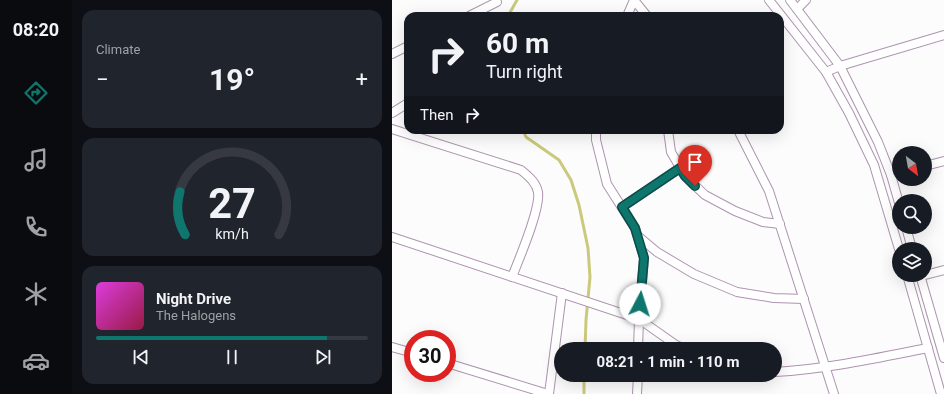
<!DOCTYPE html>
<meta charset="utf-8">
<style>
:root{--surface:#171b24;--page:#20242c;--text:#f1f3f6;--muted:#9ea1a6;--line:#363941;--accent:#0f766e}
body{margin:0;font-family:Roboto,sans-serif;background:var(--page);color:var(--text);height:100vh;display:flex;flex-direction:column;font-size:15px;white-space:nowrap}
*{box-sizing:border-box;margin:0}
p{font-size:13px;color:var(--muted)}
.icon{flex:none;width:22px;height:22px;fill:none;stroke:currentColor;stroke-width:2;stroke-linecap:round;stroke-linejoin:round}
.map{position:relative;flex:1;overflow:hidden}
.details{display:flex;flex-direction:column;gap:10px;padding:10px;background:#0d0f14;width:320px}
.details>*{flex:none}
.top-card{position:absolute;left:12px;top:12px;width:380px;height:122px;border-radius:12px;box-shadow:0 4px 16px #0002;background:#171b24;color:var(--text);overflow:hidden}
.needle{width:26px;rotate:149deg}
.fabs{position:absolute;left:500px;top:146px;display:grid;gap:8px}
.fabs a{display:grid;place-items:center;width:40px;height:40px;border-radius:50%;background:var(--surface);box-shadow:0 4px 16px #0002;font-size:20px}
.speed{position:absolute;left:12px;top:330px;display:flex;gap:8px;font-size:20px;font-weight:700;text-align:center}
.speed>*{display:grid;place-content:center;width:52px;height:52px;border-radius:50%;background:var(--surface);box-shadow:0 4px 16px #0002;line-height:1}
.speed .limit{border:6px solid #d22;background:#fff;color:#111}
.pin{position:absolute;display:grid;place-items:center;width:34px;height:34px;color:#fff;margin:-41px -17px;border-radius:50% 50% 50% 0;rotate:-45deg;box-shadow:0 0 4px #0007}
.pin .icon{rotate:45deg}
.me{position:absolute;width:44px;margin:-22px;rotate:5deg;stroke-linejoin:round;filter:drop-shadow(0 0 3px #0008)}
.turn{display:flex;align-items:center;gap:14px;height:84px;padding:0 16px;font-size:18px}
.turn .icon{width:52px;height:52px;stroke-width:2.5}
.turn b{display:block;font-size:28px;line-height:34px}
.then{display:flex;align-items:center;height:38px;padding:0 16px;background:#0003;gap:8px;font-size:15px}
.big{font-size:30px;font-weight:700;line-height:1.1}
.details .card{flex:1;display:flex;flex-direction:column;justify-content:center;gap:6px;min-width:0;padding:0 14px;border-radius:12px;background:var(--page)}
.details .dial{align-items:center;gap:0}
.dial svg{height:104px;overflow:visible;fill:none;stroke:var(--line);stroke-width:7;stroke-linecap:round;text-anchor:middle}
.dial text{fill:var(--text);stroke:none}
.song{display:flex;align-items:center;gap:12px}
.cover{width:48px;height:48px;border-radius:6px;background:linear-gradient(135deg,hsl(300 70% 55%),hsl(340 70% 35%))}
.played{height:4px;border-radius:2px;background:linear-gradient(90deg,var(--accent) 85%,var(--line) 85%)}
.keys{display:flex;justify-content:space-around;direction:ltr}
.heat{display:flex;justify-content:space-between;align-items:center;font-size:22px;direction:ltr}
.trip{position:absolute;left:162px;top:342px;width:228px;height:40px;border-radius:20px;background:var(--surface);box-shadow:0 4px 16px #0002;font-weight:700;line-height:40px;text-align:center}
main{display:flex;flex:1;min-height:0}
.dock{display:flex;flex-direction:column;width:72px;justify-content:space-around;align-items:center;background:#090b0e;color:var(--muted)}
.dock .icon{width:28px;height:28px}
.dock .selected{color:var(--accent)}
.dock b{font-size:18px;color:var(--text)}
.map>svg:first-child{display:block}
</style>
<main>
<nav class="dock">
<b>08:20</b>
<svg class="icon selected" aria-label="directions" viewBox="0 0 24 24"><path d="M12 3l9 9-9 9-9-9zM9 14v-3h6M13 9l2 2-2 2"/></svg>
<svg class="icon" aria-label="music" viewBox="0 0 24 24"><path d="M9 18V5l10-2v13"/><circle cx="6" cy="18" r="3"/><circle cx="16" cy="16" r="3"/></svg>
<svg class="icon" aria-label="phone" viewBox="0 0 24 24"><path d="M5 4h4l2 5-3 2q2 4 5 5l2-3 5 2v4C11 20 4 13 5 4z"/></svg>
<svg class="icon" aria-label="climate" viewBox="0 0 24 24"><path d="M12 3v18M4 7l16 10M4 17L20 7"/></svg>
<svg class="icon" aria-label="car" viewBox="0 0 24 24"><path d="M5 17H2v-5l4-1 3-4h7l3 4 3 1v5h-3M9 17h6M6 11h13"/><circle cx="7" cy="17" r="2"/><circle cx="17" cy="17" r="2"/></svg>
</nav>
<section class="details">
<div class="card"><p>Climate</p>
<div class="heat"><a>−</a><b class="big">19°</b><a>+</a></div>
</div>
<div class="card dial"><svg viewBox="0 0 100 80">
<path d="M14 69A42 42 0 1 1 86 69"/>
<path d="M14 69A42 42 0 0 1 10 36" stroke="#0f766e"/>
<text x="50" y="56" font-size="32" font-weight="700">27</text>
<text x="50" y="72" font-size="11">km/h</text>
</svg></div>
<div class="card">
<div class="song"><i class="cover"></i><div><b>Night Drive</b><p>The Halogens</p></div></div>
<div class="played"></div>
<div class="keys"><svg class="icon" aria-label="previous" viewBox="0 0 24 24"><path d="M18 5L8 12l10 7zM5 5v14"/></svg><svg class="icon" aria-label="pause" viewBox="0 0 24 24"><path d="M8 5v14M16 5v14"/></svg><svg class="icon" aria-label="next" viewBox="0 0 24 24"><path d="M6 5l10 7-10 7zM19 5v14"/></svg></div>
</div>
</section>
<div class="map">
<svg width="552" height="394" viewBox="0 0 552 394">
<rect width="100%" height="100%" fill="#fcfcfc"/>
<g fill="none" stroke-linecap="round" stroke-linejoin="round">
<!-- stream -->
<g stroke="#cbc97b" stroke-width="3">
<path d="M 116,16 L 125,0"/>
<path d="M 131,130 L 134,137 L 167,160 L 179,180 L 187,205 L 196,248 L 198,277 L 194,320 L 193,349"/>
<path d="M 192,394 L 192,375"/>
</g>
<defs>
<g id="minor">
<path d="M 242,0 L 255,16"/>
<path d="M 377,0 L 434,72 L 457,113 L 482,165 L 507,249"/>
<path d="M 398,0 L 448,66 L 486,142 L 499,175 L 507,203"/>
<path d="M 405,9 L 414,0"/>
<path d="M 77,16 L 105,2"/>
<path d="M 235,16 L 242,0"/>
<path d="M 0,54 L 16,46"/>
<path d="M 434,72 L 448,66 L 552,35"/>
<path d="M 0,113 L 16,103"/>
<path d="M 0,129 L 129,170 C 136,176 144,182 146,192 C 149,208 127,259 120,277"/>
<path d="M 204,130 L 204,140 L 215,184 L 243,228 L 252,258 L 247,319 L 246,349"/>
<path d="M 276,130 L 279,152 L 293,176 L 313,195 L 343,211 L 371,222 L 388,224"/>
<path d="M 346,130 L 377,191 L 442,394"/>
<path d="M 533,166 L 552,161"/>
<path d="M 499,175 L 507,173"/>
<path d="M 230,207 L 288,168"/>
<path d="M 514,227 L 520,249"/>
<path d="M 246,236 L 265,252 L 302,274 L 345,292 L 382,298 L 412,299"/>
<path d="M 0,237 L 247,319 L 284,345 L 293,349"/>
<path d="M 515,275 L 549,394"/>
<path d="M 528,275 L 552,358"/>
<path d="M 533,275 L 552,270"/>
<path d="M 0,347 L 21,353"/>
<path d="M 55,363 L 156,394"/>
<path d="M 383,372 C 435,369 485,358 536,348"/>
<path d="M 157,394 L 170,293"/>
<path d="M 245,394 L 246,375"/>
</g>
</defs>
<!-- minor casing -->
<use href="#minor" stroke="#ad94af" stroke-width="10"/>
<!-- minor -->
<use href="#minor" stroke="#fff" stroke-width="8"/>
</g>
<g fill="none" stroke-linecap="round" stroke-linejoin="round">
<defs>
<path id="route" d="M 248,304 L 252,258 L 243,228 L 230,207 L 288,168 L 293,176 L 303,186"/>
</defs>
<!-- route casing -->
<use href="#route" stroke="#0a4d48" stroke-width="10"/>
<!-- route -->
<use href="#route" stroke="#0f766e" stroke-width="7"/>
</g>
</svg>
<div class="fabs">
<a><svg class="needle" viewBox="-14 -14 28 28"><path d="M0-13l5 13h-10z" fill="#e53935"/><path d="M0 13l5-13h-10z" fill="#9ea1a6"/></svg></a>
<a><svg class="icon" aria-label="search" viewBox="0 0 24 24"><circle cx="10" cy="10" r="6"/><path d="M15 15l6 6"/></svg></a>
<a><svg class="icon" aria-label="layers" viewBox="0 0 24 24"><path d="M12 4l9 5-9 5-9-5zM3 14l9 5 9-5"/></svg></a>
</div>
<div class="speed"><div class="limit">30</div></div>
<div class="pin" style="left:303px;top:186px;background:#d93025"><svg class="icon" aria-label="arrive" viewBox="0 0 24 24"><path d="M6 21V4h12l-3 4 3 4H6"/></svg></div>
<svg class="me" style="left:248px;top:304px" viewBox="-20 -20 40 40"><circle r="19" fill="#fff"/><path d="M0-13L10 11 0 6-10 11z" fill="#0f766e"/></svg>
<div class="trip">08:21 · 1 min · 110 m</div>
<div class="top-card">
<div class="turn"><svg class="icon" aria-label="right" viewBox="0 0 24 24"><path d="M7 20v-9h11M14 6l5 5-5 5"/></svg><div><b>60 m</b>Turn right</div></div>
<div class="then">Then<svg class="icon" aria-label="right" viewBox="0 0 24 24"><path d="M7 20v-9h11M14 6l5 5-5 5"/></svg></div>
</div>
</div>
</main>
